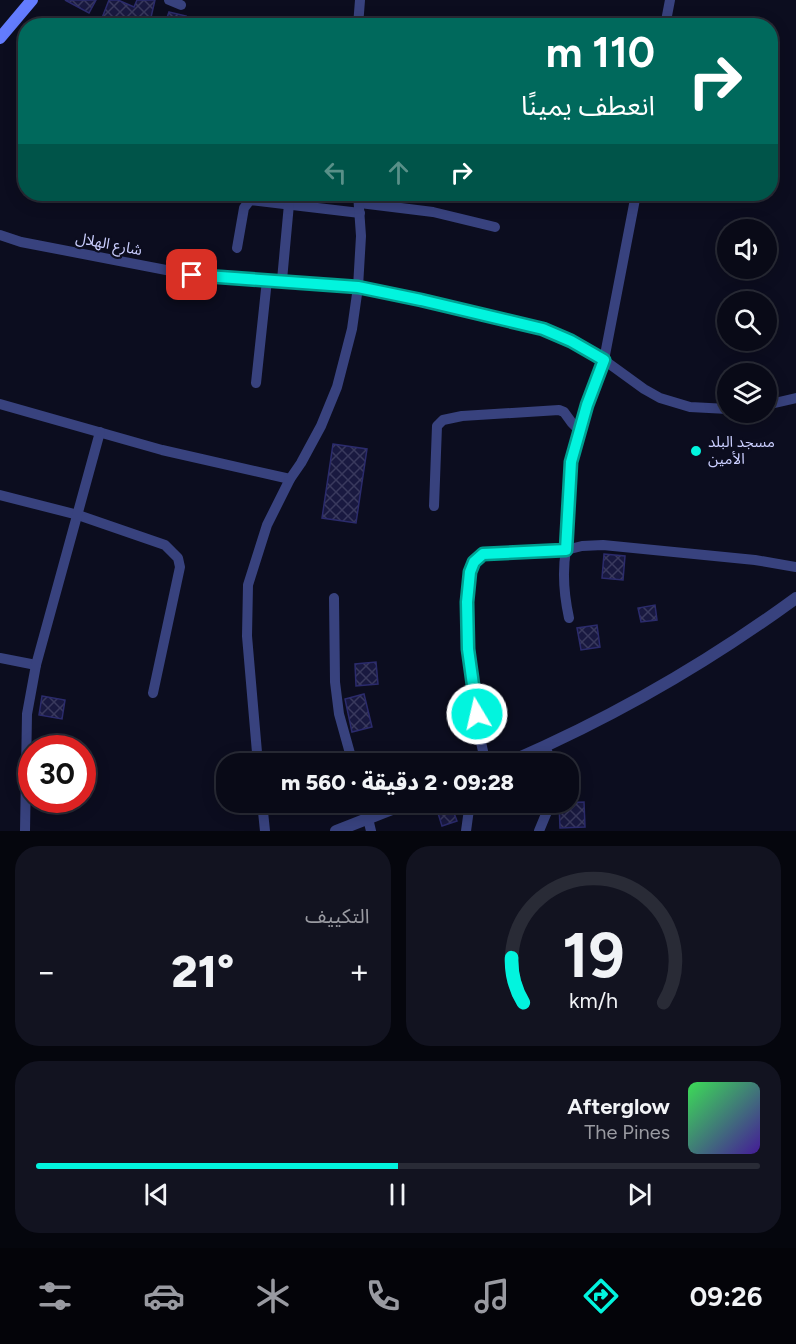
<!DOCTYPE html>
<html lang="ar">
<meta charset="utf-8">
<style>
:root{--surface:#090a17;--page:#121320;--text:#f1f3f6;--muted:#999aa1;--line:#292b36;--accent:#02f4de}
body{margin:0;font-family:Figtree,"Noto Sans Arabic",sans-serif;background:var(--page);color:var(--text);direction:rtl;height:100vh;display:flex;flex-direction:column;font-size:22px;white-space:nowrap}
*{box-sizing:border-box;margin:0}
p{font-size:20px;color:var(--muted)}
.icon{flex:none;width:33px;height:33px;fill:none;stroke:currentColor;stroke-width:2;stroke-linecap:round;stroke-linejoin:round}
.map{position:relative;height:831px;overflow:hidden;direction:ltr}
.drawer{display:flex;flex-direction:column;gap:15px;padding:15px;background:#05060d;flex:1}
.drawer>*{flex:none}
.banner{position:absolute;left:18px;top:18px;width:760px;height:183px;border-radius:24px;box-shadow:0 3px 15px #0003,0 0 0 2px var(--line);direction:rtl;background:#00695c;color:#fff;overflow:hidden}
.buttons{position:absolute;left:717px;top:219px;display:grid;gap:12px}
.buttons a{display:grid;place-items:center;width:60px;height:60px;border-radius:50%;background:var(--surface);box-shadow:0 3px 15px #0003,0 0 0 2px var(--line);font-size:30px}
.speed{position:absolute;left:18px;top:735px;display:flex;gap:12px;font-size:30px;font-weight:700;text-align:center}
.speed>*{display:grid;place-content:center;width:78px;height:78px;border-radius:50%;background:var(--surface);box-shadow:0 3px 15px #0003,0 0 0 2px var(--line);line-height:1}
.speed .limit{border:9px solid #d22;background:#fff;color:#111}
.pin{position:absolute;display:grid;place-items:center;width:51px;height:51px;color:#fff;margin:-26px;border-radius:12px;box-shadow:0 3px 9px #0006}
.me{position:absolute;width:66px;margin:-33px;rotate:351deg;stroke-linejoin:round;filter:drop-shadow(0 0 4px #0008)}
.turn{display:flex;align-items:center;gap:21px;height:126px;padding:0 24px;font-size:27px}
.turn .icon{width:78px;height:78px;stroke-width:2.5}
.turn b{display:block;font-size:42px;line-height:51px}
.lanes{display:flex;align-items:center;height:57px;padding:0 24px;background:#0003;justify-content:center;gap:30px;direction:ltr}
.lanes .off{opacity:.35}
.big{font-size:45px;font-weight:800;line-height:1.1}
.drawer .tile{flex:1;display:flex;flex-direction:column;justify-content:center;gap:9px;min-width:0;padding:0 21px;border-radius:24px;background:var(--page)}
.drawer .dial{align-items:center;gap:0}
.dial svg{height:156px;overflow:visible;fill:none;stroke:var(--line);stroke-width:7;stroke-linecap:round;text-anchor:middle}
.dial text{fill:var(--text);stroke:none}
.song{display:flex;align-items:center;gap:18px}
.cover{width:72px;height:72px;border-radius:9px;background:linear-gradient(135deg,hsl(130 70% 55%),hsl(260 70% 35%))}
.played{height:6px;border-radius:3px;background:linear-gradient(90deg,var(--accent) 50%,var(--line) 50%)}
.keys{display:flex;justify-content:space-around;direction:ltr}
.heat{display:flex;justify-content:space-between;align-items:center;font-size:33px;direction:ltr}
.drawer .tiles{flex:1;display:grid;gap:15px;grid-template-columns:1fr 1fr}
.tile:last-child{grid-column:span 2}
.trip{position:absolute;left:216px;top:753px;width:363px;height:60px;border-radius:24px;background:var(--surface);box-shadow:0 3px 15px #0003,0 0 0 2px var(--line);font-weight:800;line-height:60px;text-align:center;direction:rtl}
.tab-bar{display:flex;height:96px;justify-content:space-around;align-items:center;background:#040409;color:var(--muted)}
.tab-bar .icon{width:42px;height:42px}
.tab-bar .current{color:var(--accent)}
.tab-bar b{font-size:27px;color:var(--text)}
.map>svg:first-child{display:block}
</style>
<div class="map">
<svg width="796" height="831" viewBox="0 0 796 831">
<defs>
<pattern id="building-cross-hatch" width="8" height="8" patternUnits="userSpaceOnUse" patternTransform="scale(1.5)"><rect width="8" height="8" fill="#191940"/><path d="M0 0l8 8M0 8l8-8" fill="none" stroke="#39395d"/></pattern>
</defs>
<rect width="100%" height="100%" fill="#0c0d1f"/>
<!-- building -->
<g fill="url(#building-cross-hatch)" stroke="#2b2b6c" stroke-width="1.5">
<path d="M 65,0 L 96,0 L 89,13 Z"/>
<path d="M 109,0 L 118,0 L 134,7 L 137,0 L 155,0 L 149,26 L 129,26 L 102,18 Z"/>
<path d="M 169,12 L 186,16 L 182,26 L 164,26 Z"/>
<path d="M 333,444 L 367,449 L 356,523 L 322,518 Z"/>
<path d="M 604,554 L 625,556 L 623,580 L 602,578 Z"/>
<path d="M 655,605 L 657,620 L 641,622 L 638,608 Z"/>
<path d="M 597,625 L 600,647 L 581,650 L 577,628 Z"/>
<path d="M 376,662 L 378,684 L 356,686 L 355,664 Z"/>
<path d="M 364,694 L 372,727 L 352,732 L 345,699 Z"/>
<path d="M 42,696 L 65,700 L 62,719 L 39,715 Z"/>
<path d="M 584,802 L 585,827 L 560,828 L 559,803 Z"/>
<path d="M 451,805 L 457,821 L 442,826 L 437,810 Z"/>
</g>
<g fill="none" stroke-linecap="round" stroke-linejoin="round">
<!-- minor -->
<g stroke="#38427e" stroke-width="10">
<path d="M 169,0 L 181,5"/>
<path d="M 358,26 L 360,0"/>
<path d="M 665,26 L 670,0"/>
<path d="M 360,203 L 433,212 L 495,227"/>
<path d="M 0,235 L 21,242 L 192,275 L 358,287 L 421,300 L 543,329 L 571,341 L 604,360 L 644,389 L 660,398 L 690,407 L 728,409"/>
<path d="M 237,248 L 244,208 L 250,200 L 360,213"/>
<path d="M 282,280 L 289,204"/>
<path d="M 256,383 L 267,280"/>
<path d="M 0,404 L 162,450 L 290,479"/>
<path d="M 766,405 L 796,398"/>
<path d="M 0,495 L 78,515 L 165,545 L 178,558 L 180,567 L 153,693"/>
<path d="M 434,506 L 437,426 L 443,420 L 462,416 L 559,410 L 564,412 L 572,423 L 579,430"/>
<path d="M 334,598 L 335,682 L 339,714 L 353,764"/>
<path d="M 569,618 C 564,595 562,573 566,550 L 571,462 L 587,405 L 604,360 L 636,194"/>
<path d="M 0,658 L 36,665"/>
<path d="M 545,747 L 553,764"/>
<path d="M 258,764 L 247,636 L 248,585 L 267,525 L 290,479 L 301,463 L 321,426 L 337,387 L 352,329 L 358,287 L 361,236 L 358,194"/>
<path d="M 486,764 C 476,724 455,599 473,564 C 475,560 479,557 483,554 L 566,550 L 582,546 L 603,545 L 755,560 L 796,567"/>
<path d="M 262,802 L 265,831"/>
<path d="M 364,802 L 371,831"/>
<path d="M 25,831 L 27,714 L 36,665 L 100,432"/>
<path d="M 466,831 L 470,802"/>
<path d="M 539,831 L 551,802"/>
</g>
<!-- tertiary -->
<g stroke="#38427e" stroke-width="12">
<path d="M 505,764 C 608,720 706,664 796,598"/>
<path d="M 336,831 L 410,802"/>
</g>
<!-- secondary -->
<path stroke="#637cfe" stroke-width="12" d="M 0,38 L 32,0"/>
</g>
<g fill="none" stroke-linecap="round" stroke-linejoin="round">
<defs>
<path id="route" d="M 192,275 L 358,287 L 421,300 L 543,329 L 571,341 L 604,360 L 587,405 L 571,462 L 566,550 L 483,554 L 474,562 L 470,572 L 467,602 L 468,649 L 477,714"/>
</defs>
<!-- route casing -->
<use href="#route" stroke="#019f90" stroke-width="15"/>
<!-- route -->
<use href="#route" stroke="#02f4de" stroke-width="10"/>
</g>
<!-- markers -->
<circle fill="#02f4de" stroke="#0c0d1f" stroke-width="2" cx="696" cy="451" r="6"/>
<g text-anchor="middle" stroke-width="4.5" stroke-linejoin="round" paint-order="stroke">
<!-- street labels -->
<g font-size="15" fill="#cbcfff" stroke="#0c0d1f">
<text transform="translate(109 244) rotate(11)" y="5">شارع الهلال</text>
</g>
<!-- poi labels -->
<g font-size="15" fill="#cbcfff" stroke="#0c0d1f" text-anchor="start">
<text x="708" y="447">مسجد البلد<tspan x="708" dy="17">الأمين</tspan></text>
</g>
</g>
</svg>
<div class="buttons">
<a><svg class="icon" aria-label="sound" viewBox="0 0 24 24"><path d="M4 9h4l5-4v14l-5-4H4zM17 9q2 3 0 6"/></svg></a>
<a><svg class="icon" aria-label="search" viewBox="0 0 24 24"><circle cx="10" cy="10" r="6"/><path d="M15 15l6 6"/></svg></a>
<a><svg class="icon" aria-label="layers" viewBox="0 0 24 24"><path d="M12 4l9 5-9 5-9-5zM3 14l9 5 9-5"/></svg></a>
</div>
<div class="speed"><div class="limit">30</div></div>
<div class="pin" style="left:192px;top:275px;background:#d93025"><svg class="icon" aria-label="arrive" viewBox="0 0 24 24"><path d="M6 21V4h12l-3 4 3 4H6"/></svg></div>
<svg class="me" style="left:477px;top:714px" viewBox="-20 -20 40 40"><circle r="17" fill="#02f4de" stroke="#fff" stroke-width="3"/><path d="M0-11L8 9 0 5-8 9z" fill="#fff"/></svg>
<div class="trip">09:28 · 2 دقيقة · 560 m</div>
<div class="banner">
<div class="turn"><svg class="icon" aria-label="right" viewBox="0 0 24 24"><path d="M7 20v-9h11M14 6l5 5-5 5"/></svg><div><b>110 m</b>انعطف يمينًا</div></div>
<div class="lanes"><svg class="icon off" aria-label="left" viewBox="0 0 24 24"><path d="M17 20v-9H6M10 6l-5 5 5 5"/></svg><svg class="icon off" aria-label="ahead" viewBox="0 0 24 24"><path d="M12 20V5M6 11l6-6 6 6"/></svg><svg class="icon" aria-label="right" viewBox="0 0 24 24"><path d="M7 20v-9h11M14 6l5 5-5 5"/></svg></div>
</div>
</div>
<section class="drawer">
<div class="tiles">
<div class="tile dial"><svg viewBox="0 0 100 80">
<path d="M14 69A42 42 0 1 1 86 69"/>
<path d="M14 69A42 42 0 0 1 8 46" stroke="#02f4de"/>
<text x="50" y="56" font-size="32" font-weight="700">19</text>
<text x="50" y="72" font-size="11">km/h</text>
</svg></div>
<div class="tile"><p>التكييف</p>
<div class="heat"><a>−</a><b class="big">21°</b><a>+</a></div>
</div>
<div class="tile">
<div class="song"><i class="cover"></i><div><b>Afterglow</b><p>The Pines</p></div></div>
<div class="played"></div>
<div class="keys"><svg class="icon" aria-label="previous" viewBox="0 0 24 24"><path d="M18 5L8 12l10 7zM5 5v14"/></svg><svg class="icon" aria-label="pause" viewBox="0 0 24 24"><path d="M8 5v14M16 5v14"/></svg><svg class="icon" aria-label="next" viewBox="0 0 24 24"><path d="M6 5l10 7-10 7zM19 5v14"/></svg></div>
</div>
</div>
</section>
<nav class="tab-bar">
<b>09:26</b>
<svg class="icon current" aria-label="directions" viewBox="0 0 24 24"><path d="M12 3l9 9-9 9-9-9zM9 14v-3h6M13 9l2 2-2 2"/></svg>
<svg class="icon" aria-label="music" viewBox="0 0 24 24"><path d="M9 18V5l10-2v13"/><circle cx="6" cy="18" r="3"/><circle cx="16" cy="16" r="3"/></svg>
<svg class="icon" aria-label="phone" viewBox="0 0 24 24"><path d="M5 4h4l2 5-3 2q2 4 5 5l2-3 5 2v4C11 20 4 13 5 4z"/></svg>
<svg class="icon" aria-label="climate" viewBox="0 0 24 24"><path d="M12 3v18M4 7l16 10M4 17L20 7"/></svg>
<svg class="icon" aria-label="car" viewBox="0 0 24 24"><path d="M5 17H2v-5l4-1 3-4h7l3 4 3 1v5h-3M9 17h6M6 11h13"/><circle cx="7" cy="17" r="2"/><circle cx="17" cy="17" r="2"/></svg>
<svg class="icon" aria-label="filters" viewBox="0 0 24 24"><path d="M4 7h16M4 17h16"/><circle cx="9" cy="7" r="2"/><circle cx="15" cy="17" r="2"/></svg>
</nav>
